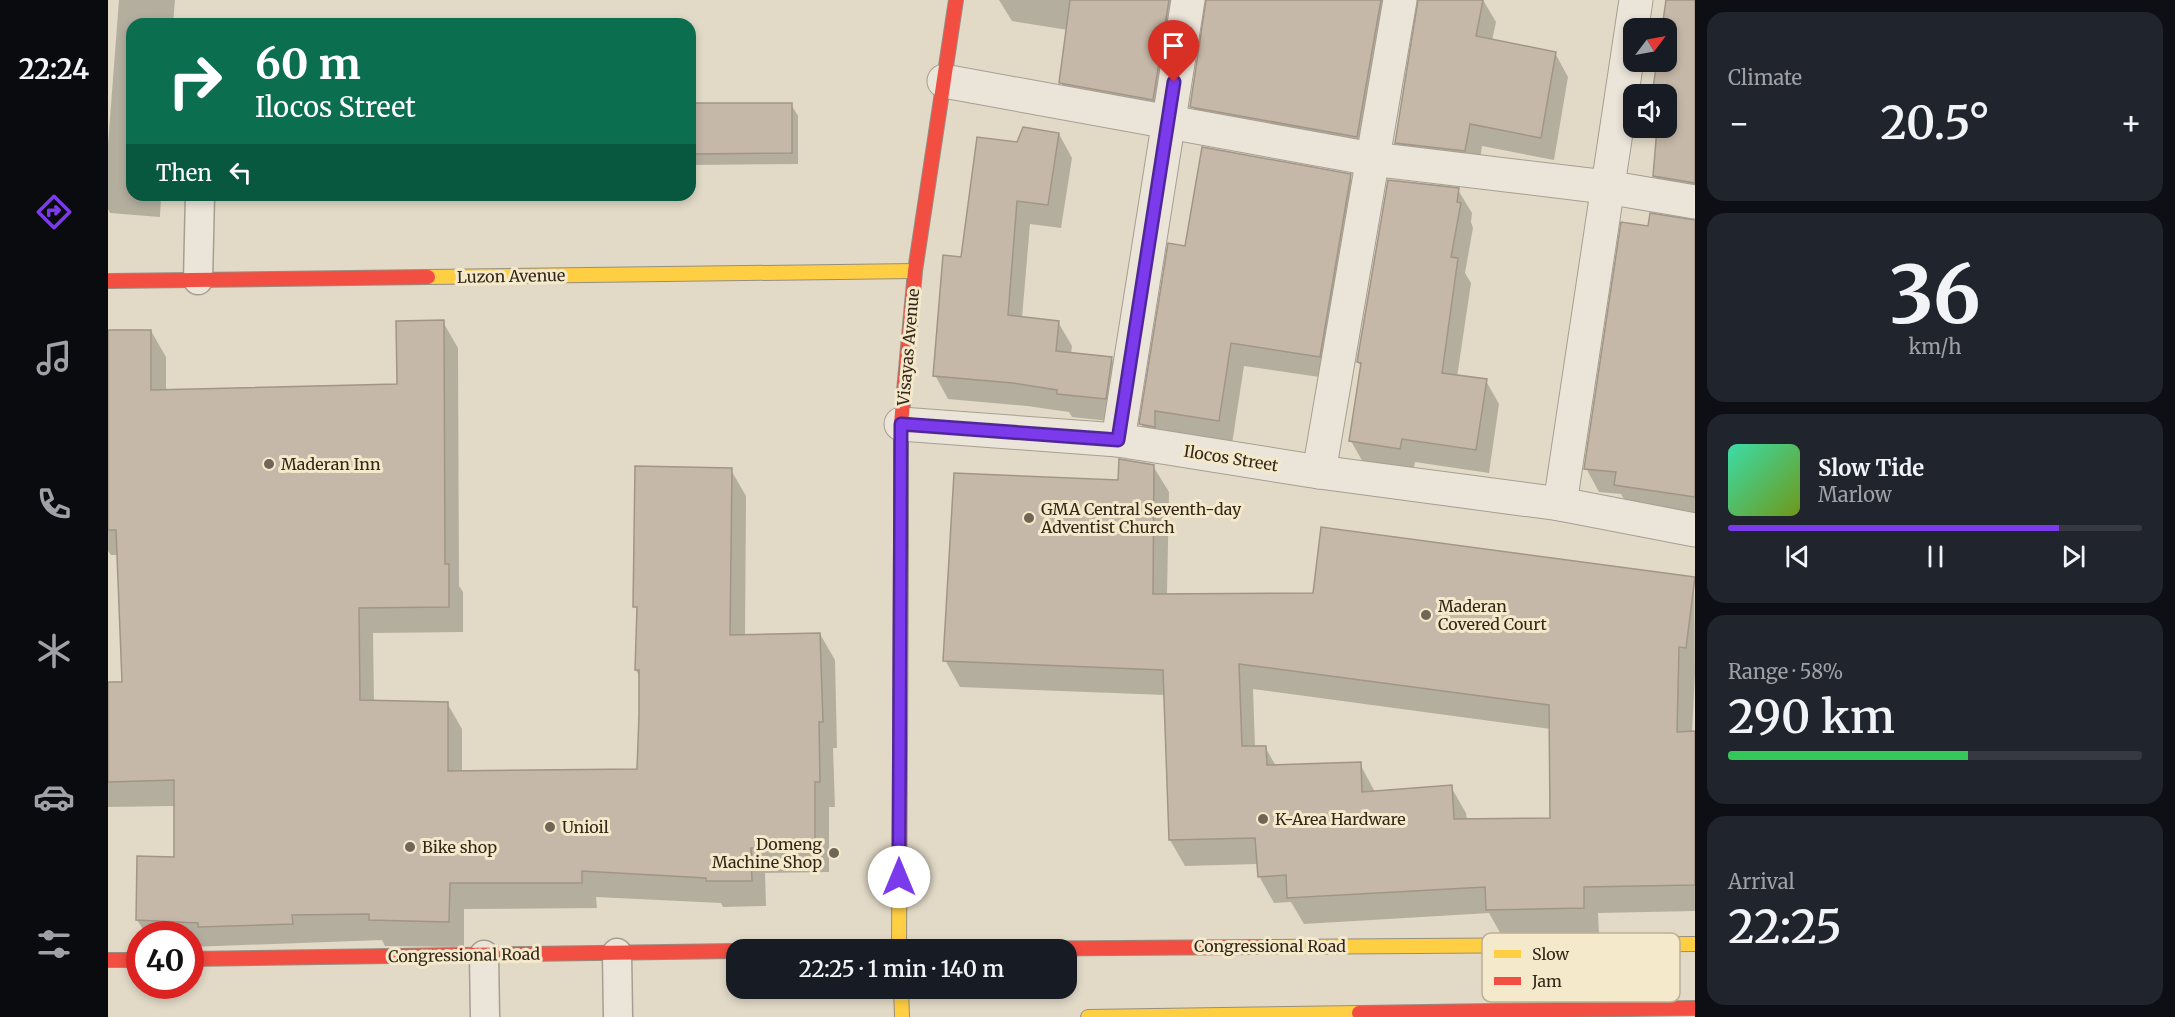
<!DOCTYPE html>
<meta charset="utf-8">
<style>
:root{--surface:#171b24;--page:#20242c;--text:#f1f3f6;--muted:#9ea1a6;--line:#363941;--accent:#7c3aed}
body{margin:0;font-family:Merriweather,serif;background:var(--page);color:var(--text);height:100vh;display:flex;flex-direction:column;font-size:22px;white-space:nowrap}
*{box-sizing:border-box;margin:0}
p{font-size:20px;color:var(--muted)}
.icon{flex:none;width:33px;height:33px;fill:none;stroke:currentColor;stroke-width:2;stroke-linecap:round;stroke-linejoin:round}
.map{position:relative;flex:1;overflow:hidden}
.drawer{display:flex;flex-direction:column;gap:12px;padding:12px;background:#0d0f14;width:480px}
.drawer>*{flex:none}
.hud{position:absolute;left:18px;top:18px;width:570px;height:183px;border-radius:18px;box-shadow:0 3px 9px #0003;background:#0b6e4f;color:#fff;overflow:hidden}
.needle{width:39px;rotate:58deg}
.tools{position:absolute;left:1515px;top:18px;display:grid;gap:12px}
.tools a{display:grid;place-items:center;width:54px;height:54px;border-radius:12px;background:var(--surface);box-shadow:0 3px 9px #0003;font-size:30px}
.speed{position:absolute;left:18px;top:921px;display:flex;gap:12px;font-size:30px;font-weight:700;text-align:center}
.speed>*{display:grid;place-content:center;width:78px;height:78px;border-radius:50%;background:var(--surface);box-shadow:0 3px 9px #0003;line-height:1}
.speed .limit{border:9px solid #d22;background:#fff;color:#111}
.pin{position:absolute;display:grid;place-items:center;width:51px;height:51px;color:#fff;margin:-62px -26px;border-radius:50% 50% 50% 0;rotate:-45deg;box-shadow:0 0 6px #0007}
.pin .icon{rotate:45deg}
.me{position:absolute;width:66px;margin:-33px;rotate:0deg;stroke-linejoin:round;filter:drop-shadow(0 0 4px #0008)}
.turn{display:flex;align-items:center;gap:21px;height:126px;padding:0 30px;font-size:27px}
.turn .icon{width:78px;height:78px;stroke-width:2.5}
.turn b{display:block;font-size:42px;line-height:51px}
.then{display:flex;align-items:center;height:57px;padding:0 30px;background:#0003;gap:12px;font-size:22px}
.big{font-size:45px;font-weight:600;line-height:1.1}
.drawer .tile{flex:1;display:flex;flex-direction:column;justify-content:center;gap:9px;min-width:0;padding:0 21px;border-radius:18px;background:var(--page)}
.drawer .dial{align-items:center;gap:0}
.dial b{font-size:78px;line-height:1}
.song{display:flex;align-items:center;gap:18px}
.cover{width:72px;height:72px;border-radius:9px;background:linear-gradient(135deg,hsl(160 70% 55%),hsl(80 70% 35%))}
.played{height:6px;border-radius:3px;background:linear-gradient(90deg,var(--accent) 80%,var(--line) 80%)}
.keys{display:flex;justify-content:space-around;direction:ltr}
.heat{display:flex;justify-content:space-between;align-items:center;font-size:33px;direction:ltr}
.charge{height:9px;border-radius:4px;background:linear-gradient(90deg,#34c759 58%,var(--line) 0)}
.trip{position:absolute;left:618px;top:939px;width:351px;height:60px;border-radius:18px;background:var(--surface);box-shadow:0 3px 9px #0003;font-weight:600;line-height:60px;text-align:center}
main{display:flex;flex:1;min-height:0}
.menu{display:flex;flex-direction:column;width:108px;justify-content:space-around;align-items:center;background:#090b0e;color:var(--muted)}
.menu .icon{width:42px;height:42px}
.menu .current{color:var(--accent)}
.menu b{font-size:27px;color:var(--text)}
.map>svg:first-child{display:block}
</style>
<main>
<nav class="menu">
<b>22:24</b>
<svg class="icon current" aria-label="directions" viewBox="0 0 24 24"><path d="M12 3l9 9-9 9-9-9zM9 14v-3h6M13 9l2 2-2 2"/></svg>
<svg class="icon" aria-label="music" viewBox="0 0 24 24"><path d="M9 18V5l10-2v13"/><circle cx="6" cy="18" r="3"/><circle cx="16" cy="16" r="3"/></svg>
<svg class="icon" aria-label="phone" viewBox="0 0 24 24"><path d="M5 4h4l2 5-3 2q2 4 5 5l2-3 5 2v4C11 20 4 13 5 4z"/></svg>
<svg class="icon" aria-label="climate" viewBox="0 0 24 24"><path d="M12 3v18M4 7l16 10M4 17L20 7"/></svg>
<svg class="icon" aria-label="car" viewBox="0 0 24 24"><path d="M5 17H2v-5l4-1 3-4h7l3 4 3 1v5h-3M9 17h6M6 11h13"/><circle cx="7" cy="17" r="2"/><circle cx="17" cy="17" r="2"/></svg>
<svg class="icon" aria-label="filters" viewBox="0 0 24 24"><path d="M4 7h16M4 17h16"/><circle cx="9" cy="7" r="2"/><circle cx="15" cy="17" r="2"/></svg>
</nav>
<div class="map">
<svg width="1587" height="1017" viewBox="0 0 1587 1017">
<rect width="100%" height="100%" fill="#e2dac7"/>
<!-- shadow -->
<g fill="#0003" fill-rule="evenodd">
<path d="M 11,0 L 67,0 L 65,24 L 24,24 L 24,195 L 53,195 L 52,217 L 2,213 L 0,209 L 0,144 Z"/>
<path d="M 891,0 L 1295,0 L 1262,160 L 1097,130 L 1084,106 L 1098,5 L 1086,6 L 1058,123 L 966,106 L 953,83 L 960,30 L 904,21 Z"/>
<path d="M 1312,0 L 1375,0 L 1388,22 L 1384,41 L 1447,53 L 1460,77 L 1446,160 L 1374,146 L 1370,174 L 1302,166 L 1288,143 Z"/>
<path d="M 1563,0 L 1587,0 L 1587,205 L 1560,199 L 1546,176 L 1550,128 L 1558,128 L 1558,94 L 1545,94 L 1550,62 L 1558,62 L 1558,28 L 1555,28 Z"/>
<path d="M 683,104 L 690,116 L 690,164 L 582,165 L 582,105 Z"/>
<path d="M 951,134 L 964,158 L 953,228 L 922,224 L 914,318 L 950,322 L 964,346 L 963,354 L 1003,358 L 1017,382 L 1010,422 L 964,417 L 961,412 L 919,406 L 840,399 L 827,375 L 854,258 L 910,144 Z"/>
<path d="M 1242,176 L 1256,199 L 1225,379 L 1136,366 L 1124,444 L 1047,448 L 1033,424 L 1078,248 Z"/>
<path d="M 1350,190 L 1364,213 L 1363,222 L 1365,228 L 1357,273 L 1363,283 L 1349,377 L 1378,381 L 1391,404 L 1381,473 L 1307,462 L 1305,472 L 1256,464 L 1243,441 L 1254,368 L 1250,362 Z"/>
<path d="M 1587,220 L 1587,531 L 1521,508 L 1513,494 L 1491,492 L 1478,468 L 1542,227 Z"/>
<path d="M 335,322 L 350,348 L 351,586 L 355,592 L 355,632 L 265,633 L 266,702 L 339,703 L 354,729 L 354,773 L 530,771 L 532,677 L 528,670 L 530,612 L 527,606 L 623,470 L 638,496 L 637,636 L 712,634 L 727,660 L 729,748 L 725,748 L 727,807 L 721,807 L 721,872 L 657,873 L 658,906 L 615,907 L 613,903 L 488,897 L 489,908 L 356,909 L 356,947 L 277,946 L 274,940 L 82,947 L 82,934 L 38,934 L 29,920 L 67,859 L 67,806 L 0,807 L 0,684 L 15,684 L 10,555 L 3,555 L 0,551 L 0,332 L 43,331 L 58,357 L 58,392 L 291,385 Z"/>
<path d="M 1045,466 L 1061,492 L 1059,595 L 1206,595 L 1586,578 L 1587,672 L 1584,733 L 1587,733 L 1587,911 L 1490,913 L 1491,934 L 1394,936 L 1381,913 L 1196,924 L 1183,902 L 1166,903 L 1151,876 L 1150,864 L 1077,866 L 1062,840 L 1057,695 L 852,687 L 837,660 L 1011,482 ZM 1145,689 L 1443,729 L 1443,819 L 1359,820 L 1358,813 L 1343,787 L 1267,792 L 1252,764 L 1168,766 L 1157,747 L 1147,747 Z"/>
</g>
<!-- building -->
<g fill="#c5b8a8" stroke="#a19587" stroke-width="1.5" fill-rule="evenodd">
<path d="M 962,0 L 1061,0 L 1045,100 L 951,83 Z"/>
<path d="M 1098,0 L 1273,0 L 1249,137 L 1082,107 Z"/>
<path d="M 1310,0 L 1375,0 L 1368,36 L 1448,52 L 1433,138 L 1362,124 L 1357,151 L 1287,143 Z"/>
<path d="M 1558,0 L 1587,0 L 1587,183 L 1545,176 L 1549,128 L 1558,128 L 1558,94 L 1544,94 L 1549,62 L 1558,62 L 1558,28 L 1554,28 Z"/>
<path d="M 582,103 L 684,103 L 684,153 L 582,154 Z"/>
<path d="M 915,127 L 951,133 L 940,205 L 909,201 L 900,315 L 951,321 L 948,351 L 1004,357 L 998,399 L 949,394 L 949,390 L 905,383 L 825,376 L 835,255 L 853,257 L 869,137 L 909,142 Z"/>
<path d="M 1094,147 L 1243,174 L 1212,357 L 1123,343 L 1111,421 L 1047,411 L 1047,427 L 1031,424 L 1060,243 L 1077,246 Z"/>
<path d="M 1280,180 L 1351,188 L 1349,202 L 1353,203 L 1343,257 L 1350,258 L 1334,373 L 1379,379 L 1368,450 L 1294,439 L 1292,449 L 1241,441 L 1253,363 L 1249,362 Z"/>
<path d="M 1542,213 L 1587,220 L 1587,497 L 1506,485 L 1508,472 L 1476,469 L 1513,222 L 1540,226 Z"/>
<path d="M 336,320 L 337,564 L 341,564 L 341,607 L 251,608 L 252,700 L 340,702 L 340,771 L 529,769 L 531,715 L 531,670 L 527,670 L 529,607 L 525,607 L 527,466 L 624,468 L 622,635 L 712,633 L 715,722 L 711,722 L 712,782 L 707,782 L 707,847 L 643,848 L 644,881 L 598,881 L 598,878 L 474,871 L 474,883 L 342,883 L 341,922 L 261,920 L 261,914 L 184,915 L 185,924 L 90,927 L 90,923 L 28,920 L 29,856 L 66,857 L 66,780 L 0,782 L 0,682 L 14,682 L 8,530 L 0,530 L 0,330 L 43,330 L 43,390 L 289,384 L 288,321 Z"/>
<path d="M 1011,459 L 1046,465 L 1045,594 L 1205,593 L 1213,527 L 1587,577 L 1578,648 L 1571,647 L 1569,732 L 1587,731 L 1587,885 L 1476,887 L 1476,908 L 1378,910 L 1377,887 L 1179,898 L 1178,875 L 1150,877 L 1147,838 L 1061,840 L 1055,670 L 835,661 L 846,473 L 1010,480 ZM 1131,664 L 1441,705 L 1442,818 L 1346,819 L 1344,785 L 1254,792 L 1253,762 L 1159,765 L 1158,746 L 1134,746 Z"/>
</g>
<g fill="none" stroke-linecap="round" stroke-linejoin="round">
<defs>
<g id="lane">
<path d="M 90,280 L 92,195"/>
<path d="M 509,953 L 510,1017"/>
<path d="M 376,955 L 377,1017"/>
</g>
<g id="street">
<path d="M 836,81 L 1264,159 L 1498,187 L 1587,202"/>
<path d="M 793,424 L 1010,440 L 1211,472 L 1452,504 L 1587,530"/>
<path d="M 1010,440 L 1080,0"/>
<path d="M 1211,472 L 1292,0"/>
<path d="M 1452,504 L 1528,0"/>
</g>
<g id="slow">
<path d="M 320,277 L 807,271"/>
<path d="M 1149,947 L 1587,944"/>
<path d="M 791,950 L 793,547"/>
<path d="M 793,988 L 794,1017"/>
<path d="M 980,1017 L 1251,1013"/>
</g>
<g id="jam">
<path d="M 0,281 L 320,277"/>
<path d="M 793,547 L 793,424 L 807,271 L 848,0"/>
<path d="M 738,950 L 1149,947"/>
<path d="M 82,959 L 628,951"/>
<path d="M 0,960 L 32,960"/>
<path d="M 1251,1013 L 1587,1008"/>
</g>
</defs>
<!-- lane casing -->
<use href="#lane" stroke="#a69f91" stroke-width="31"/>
<!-- street casing -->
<use href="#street" stroke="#a69f91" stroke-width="35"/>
<!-- slow casing -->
<use href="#slow" stroke="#968e81" stroke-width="16"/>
<!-- jam casing -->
<use href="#jam" stroke="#968e81" stroke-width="16"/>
<!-- lane -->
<use href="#lane" stroke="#eae4d9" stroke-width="28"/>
<!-- street -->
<use href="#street" stroke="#eae4d9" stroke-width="33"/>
<!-- slow -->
<use href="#slow" stroke="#ffcf43" stroke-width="14"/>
<!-- jam -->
<use href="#jam" stroke="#f24e42" stroke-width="14"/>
</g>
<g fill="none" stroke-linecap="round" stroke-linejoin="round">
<defs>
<path id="route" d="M 791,877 L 793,424 L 1010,440 L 1066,82"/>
</defs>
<!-- route casing -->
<use href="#route" stroke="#51269a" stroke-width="15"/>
<!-- route -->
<use href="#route" stroke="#7c3aed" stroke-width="10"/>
</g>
<!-- markers -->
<g fill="#706657" stroke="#f5e9cb" stroke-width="2">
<circle cx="161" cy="464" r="6"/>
<circle cx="921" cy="518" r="6"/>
<circle cx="1318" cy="615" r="6"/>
<circle cx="1155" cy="819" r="6"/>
<circle cx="442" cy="827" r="6"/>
<circle cx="302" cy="847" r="6"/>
<circle cx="726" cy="853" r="6"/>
</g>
<g text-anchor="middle" stroke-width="6" stroke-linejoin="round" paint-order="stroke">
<!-- street labels -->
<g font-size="16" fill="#33271a" stroke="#f5e9cb">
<text transform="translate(403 276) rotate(-1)" y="6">Luzon Avenue</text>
<text transform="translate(800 347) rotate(-85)" y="6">Visayas Avenue</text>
<text transform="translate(1123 458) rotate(9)" y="6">Ilocos Street</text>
<text x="1162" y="952">Congressional Road</text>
<text transform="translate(356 955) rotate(-1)" y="6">Congressional Road</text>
</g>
<!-- poi labels -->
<g font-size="16" fill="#33271a" stroke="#f5e9cb" text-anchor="start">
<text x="173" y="470">Maderan Inn</text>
<text x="933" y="515">GMA Central Seventh-day<tspan x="933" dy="18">Adventist Church</tspan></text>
<text x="1330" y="612">Maderan<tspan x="1330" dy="18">Covered Court</tspan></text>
<text x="1167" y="825">K-Area Hardware</text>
<text x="454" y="833">Unioil</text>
<text x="714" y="850" text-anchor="end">Domeng<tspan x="714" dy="18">Machine Shop</tspan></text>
<text x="314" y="853">Bike shop</text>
</g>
</g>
<!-- legend -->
<rect x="1374" y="933" width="198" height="69" rx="9" fill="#f5e9cb" stroke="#bbaf96" stroke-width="1.5"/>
<rect x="1386" y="950" width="27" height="8" fill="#ffcf43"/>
<rect x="1386" y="977" width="27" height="8" fill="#f24e42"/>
<g font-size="16" fill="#33271a">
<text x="1424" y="960">Slow</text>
<text x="1424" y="987">Jam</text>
</g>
</svg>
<div class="tools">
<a><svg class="needle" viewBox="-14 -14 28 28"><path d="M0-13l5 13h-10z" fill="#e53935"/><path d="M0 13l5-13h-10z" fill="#9ea1a6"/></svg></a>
<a><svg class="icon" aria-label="sound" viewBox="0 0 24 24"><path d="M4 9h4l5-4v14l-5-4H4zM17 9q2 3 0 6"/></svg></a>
</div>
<div class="speed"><div class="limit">40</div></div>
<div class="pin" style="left:1066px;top:82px;background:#d93025"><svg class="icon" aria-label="arrive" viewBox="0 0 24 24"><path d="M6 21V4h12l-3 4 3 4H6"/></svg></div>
<svg class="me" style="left:791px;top:877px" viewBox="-20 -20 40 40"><circle r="19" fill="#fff"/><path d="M0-13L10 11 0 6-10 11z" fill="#7c3aed"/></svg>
<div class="trip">22:25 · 1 min · 140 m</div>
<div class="hud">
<div class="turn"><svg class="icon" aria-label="right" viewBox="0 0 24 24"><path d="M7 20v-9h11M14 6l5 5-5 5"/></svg><div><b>60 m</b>Ilocos Street</div></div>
<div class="then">Then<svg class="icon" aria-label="left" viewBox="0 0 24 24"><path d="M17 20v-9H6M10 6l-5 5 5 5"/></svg></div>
</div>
</div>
<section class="drawer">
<div class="tile"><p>Climate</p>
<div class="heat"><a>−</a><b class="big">20.5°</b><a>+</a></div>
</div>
<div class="tile dial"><b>36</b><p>km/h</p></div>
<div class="tile">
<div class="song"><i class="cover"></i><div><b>Slow Tide</b><p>Marlow</p></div></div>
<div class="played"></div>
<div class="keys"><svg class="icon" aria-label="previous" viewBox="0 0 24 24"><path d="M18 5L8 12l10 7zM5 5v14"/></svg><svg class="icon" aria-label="pause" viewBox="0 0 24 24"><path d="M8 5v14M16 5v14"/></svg><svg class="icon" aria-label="next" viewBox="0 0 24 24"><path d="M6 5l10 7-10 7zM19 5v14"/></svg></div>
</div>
<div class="tile"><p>Range · 58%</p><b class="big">290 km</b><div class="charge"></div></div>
<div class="tile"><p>Arrival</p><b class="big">22:25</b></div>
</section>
</main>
